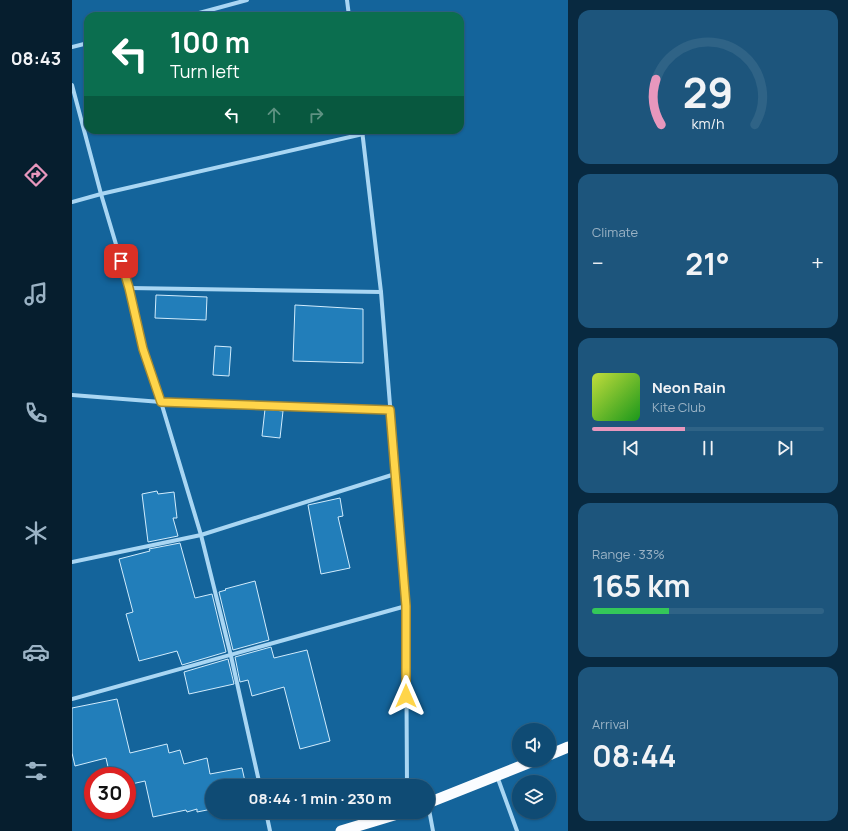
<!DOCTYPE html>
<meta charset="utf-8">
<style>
:root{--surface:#0f4b74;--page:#1d557c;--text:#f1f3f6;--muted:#9bb3c5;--line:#2f6386;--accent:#e797bd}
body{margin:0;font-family:Manrope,sans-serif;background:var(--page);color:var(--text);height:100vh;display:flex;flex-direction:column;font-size:15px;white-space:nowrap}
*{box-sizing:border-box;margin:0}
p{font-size:13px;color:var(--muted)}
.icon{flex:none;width:22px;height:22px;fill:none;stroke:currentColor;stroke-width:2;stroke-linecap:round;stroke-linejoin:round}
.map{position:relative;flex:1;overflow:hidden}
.sheet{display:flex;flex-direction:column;gap:10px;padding:10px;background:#082940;width:280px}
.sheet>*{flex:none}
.guide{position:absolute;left:12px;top:12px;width:380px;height:122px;border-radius:12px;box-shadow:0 1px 3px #0004,0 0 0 1px var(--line);background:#0b6e4f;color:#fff;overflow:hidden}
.tools{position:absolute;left:440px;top:723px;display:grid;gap:8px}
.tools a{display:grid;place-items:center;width:44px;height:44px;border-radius:50%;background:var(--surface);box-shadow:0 1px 3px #0004,0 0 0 1px var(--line);font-size:20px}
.speed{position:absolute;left:12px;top:767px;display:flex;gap:8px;font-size:20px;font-weight:700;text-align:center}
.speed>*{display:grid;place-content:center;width:52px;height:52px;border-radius:50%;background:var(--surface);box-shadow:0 1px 3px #0004,0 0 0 1px var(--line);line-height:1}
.speed .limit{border:6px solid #d22;background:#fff;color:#111}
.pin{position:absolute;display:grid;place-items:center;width:34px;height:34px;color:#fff;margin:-17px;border-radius:8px;box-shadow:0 2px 6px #0006}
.me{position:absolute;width:44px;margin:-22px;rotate:0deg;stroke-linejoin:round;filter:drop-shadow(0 0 3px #0008)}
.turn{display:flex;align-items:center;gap:14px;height:84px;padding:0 20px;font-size:18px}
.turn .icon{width:52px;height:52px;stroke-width:2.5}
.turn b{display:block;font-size:28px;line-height:34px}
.lanes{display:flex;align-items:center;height:38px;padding:0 20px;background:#0003;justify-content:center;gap:20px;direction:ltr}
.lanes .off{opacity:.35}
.big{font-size:30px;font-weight:700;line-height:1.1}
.sheet .tile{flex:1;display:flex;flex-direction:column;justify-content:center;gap:6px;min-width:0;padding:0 14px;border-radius:12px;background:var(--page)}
.sheet .dial{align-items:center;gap:0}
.dial svg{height:104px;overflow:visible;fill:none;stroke:var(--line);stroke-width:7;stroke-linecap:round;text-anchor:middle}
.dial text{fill:var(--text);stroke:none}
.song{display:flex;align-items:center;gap:12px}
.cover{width:48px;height:48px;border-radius:6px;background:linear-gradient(135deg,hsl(70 70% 55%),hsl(120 70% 35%))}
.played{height:4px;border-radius:2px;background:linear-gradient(90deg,var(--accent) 40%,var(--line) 40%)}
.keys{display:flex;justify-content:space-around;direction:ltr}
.heat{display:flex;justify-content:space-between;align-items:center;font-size:22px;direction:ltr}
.charge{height:6px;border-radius:3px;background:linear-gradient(90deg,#34c759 33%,var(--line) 0)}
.trip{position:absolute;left:133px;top:779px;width:230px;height:40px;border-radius:20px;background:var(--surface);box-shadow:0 1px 3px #0004,0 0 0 1px var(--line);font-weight:700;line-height:40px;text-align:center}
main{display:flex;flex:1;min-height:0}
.tab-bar{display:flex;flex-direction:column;width:72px;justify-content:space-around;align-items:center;background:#061e2e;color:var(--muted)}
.tab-bar .icon{width:28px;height:28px}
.tab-bar .selected{color:var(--accent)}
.tab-bar b{font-size:18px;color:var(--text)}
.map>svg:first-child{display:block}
</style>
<main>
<nav class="tab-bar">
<b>08:43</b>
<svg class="icon selected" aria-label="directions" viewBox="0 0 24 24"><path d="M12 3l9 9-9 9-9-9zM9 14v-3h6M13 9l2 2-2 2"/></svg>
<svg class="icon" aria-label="music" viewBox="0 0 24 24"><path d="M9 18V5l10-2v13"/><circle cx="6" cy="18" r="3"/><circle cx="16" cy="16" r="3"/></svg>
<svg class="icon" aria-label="phone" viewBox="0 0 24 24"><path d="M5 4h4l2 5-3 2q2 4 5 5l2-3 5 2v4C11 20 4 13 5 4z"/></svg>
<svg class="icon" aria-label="climate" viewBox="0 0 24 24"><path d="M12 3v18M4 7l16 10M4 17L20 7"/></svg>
<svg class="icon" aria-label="car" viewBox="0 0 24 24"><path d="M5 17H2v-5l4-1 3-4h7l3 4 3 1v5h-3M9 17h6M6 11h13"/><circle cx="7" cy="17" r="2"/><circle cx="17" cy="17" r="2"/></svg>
<svg class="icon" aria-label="filters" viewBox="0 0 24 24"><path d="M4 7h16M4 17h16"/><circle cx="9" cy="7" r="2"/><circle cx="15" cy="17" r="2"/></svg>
</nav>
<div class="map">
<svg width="496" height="831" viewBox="0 0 496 831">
<rect width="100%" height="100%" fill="#14649b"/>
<!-- building -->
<g fill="#227eba" stroke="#d1ecfd">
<path d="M 84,295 L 135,297 L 134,320 L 83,318 Z"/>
<path d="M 223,305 L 291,309 L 291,363 L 221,361 Z"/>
<path d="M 143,346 L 159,347 L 157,376 L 141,375 Z"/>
<path d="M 193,409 L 211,411 L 208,438 L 190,436 Z"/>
<path d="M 85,491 L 86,494 L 102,492 L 105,518 L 101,518 L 106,536 L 76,542 L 70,494 Z"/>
<path d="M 268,498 L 271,516 L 266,517 L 278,568 L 249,574 L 236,505 Z"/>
<path d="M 108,543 L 123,598 L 140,594 L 154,652 L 110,665 L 105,651 L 67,661 L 54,614 L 61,612 L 47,559 L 78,551 L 77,549 Z"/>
<path d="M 183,581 L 197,640 L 161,650 L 147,592 L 154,590 L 153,589 Z"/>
<path d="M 199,647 L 202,658 L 235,650 L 258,741 L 228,749 L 212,687 L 180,696 L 176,680 L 168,682 L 163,657 Z"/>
<path d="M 156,659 L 162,684 L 117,694 L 112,672 Z"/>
<path d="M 45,699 L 58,753 L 95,744 L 97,753 L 108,750 L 112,764 L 135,758 L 138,774 L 170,768 L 174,786 L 140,786 L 140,809 L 125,812 L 125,809 L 115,812 L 114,810 L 81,817 L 73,781 L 55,785 L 55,776 L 38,776 L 34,758 L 3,766 L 0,753 L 0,708 Z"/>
</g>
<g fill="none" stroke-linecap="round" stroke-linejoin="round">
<!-- minor -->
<g stroke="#a9d6f3" stroke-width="4">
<path d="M 275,0 L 277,16"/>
<path d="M 116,16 L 175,0"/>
<path d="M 0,47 L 16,43"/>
<path d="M 0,85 L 29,194 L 57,288 L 71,349 L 89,402 L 129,535 L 159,656 L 188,786"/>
<path d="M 290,130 L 309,292 L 334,606 L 335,786"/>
<path d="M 0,202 L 29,194 L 291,134"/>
<path d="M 57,288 L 309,292"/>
<path d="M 0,395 L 89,402 L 318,410"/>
<path d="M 0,562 L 129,535 L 323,474"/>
<path d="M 0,699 L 334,606"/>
<path d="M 425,776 L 445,831"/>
<path d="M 356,804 L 361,831"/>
<path d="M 194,812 L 198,831"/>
</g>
<!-- trunk -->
<g stroke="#fafcff" stroke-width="11">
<path d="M 477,755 L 496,747"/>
<path d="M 356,803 L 464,760"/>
<path d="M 269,831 L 332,812"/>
</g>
</g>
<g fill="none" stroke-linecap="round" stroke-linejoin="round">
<defs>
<path id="route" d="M 49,261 L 57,288 L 71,349 L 89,402 L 318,410 L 334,606 L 334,696"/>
</defs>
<!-- route casing -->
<use href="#route" stroke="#a68a30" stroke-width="10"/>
<!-- route -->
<use href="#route" stroke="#ffd54a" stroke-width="7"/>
</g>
</svg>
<div class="tools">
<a><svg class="icon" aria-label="sound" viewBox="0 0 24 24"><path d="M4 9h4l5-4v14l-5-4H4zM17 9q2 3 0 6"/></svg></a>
<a><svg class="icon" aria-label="layers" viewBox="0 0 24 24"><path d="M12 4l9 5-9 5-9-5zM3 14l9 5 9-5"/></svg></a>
</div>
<div class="speed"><div class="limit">30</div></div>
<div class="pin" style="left:49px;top:261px;background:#d93025"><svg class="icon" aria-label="arrive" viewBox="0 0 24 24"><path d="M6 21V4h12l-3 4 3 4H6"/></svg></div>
<svg class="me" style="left:334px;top:696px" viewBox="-20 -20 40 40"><path d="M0-17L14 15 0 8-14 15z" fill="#ffd54a" stroke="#fff" stroke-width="4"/></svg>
<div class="trip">08:44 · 1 min · 230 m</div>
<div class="guide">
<div class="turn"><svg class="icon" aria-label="left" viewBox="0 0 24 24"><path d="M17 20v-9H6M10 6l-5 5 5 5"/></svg><div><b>100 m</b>Turn left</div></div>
<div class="lanes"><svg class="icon" aria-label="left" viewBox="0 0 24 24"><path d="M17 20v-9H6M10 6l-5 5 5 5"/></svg><svg class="icon off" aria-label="ahead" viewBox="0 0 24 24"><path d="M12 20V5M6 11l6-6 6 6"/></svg><svg class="icon off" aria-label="right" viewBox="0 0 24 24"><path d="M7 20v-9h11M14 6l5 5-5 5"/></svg></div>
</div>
</div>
<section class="sheet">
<div class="tile dial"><svg viewBox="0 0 100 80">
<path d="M14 69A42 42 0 1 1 86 69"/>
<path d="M14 69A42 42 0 0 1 10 34" stroke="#e797bd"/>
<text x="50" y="56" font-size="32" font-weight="700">29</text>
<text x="50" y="72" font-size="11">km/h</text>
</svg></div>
<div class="tile"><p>Climate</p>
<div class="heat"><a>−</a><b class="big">21°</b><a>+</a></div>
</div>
<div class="tile">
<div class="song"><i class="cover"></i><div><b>Neon Rain</b><p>Kite Club</p></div></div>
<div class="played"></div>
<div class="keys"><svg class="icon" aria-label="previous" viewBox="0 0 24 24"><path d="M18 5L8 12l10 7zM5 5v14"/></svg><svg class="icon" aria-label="pause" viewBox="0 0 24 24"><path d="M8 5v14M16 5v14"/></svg><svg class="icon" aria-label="next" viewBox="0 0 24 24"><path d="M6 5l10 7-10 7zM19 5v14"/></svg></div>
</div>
<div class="tile"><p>Range · 33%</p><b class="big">165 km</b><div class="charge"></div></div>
<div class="tile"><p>Arrival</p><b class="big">08:44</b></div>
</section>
</main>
